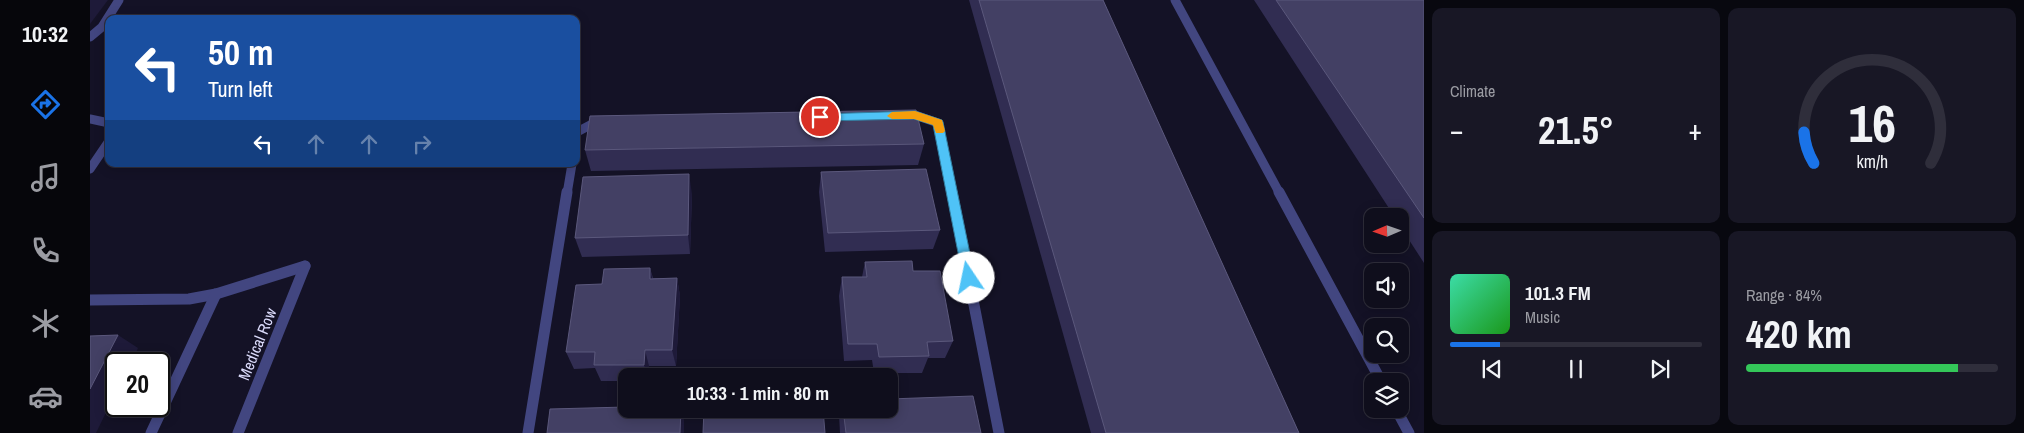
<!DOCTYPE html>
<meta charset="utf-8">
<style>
:root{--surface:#0f0e1c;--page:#181725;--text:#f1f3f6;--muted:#9b9ca3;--line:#2f2e3b;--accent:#1a73e8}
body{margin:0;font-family:"Archivo Narrow",sans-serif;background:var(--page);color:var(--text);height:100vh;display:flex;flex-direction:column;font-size:19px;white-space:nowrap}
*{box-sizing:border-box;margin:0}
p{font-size:16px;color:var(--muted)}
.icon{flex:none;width:28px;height:28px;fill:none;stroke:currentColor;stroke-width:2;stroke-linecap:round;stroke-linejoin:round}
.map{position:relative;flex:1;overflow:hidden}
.side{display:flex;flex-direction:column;gap:8px;padding:8px;background:#08080f;width:600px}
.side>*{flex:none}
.hud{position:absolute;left:15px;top:15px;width:475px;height:152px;border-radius:10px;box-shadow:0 2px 12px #0003,0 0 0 1px var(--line);background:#1a4fa0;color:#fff;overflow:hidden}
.needle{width:32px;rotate:268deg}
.controls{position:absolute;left:1274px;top:208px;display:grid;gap:10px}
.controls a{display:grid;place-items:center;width:45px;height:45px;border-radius:10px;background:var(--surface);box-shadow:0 2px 12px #0003,0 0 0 1px var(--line);font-size:25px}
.speed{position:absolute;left:15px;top:352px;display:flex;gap:10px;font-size:25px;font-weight:700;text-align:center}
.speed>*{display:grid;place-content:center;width:65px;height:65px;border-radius:50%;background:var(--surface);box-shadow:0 2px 12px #0003,0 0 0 1px var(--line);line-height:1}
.speed .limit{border:2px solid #111;border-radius:8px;background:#fff;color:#111}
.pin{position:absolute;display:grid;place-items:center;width:42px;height:42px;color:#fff;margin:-21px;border:2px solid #fff;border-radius:50%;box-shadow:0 1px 5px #0007}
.me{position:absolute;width:55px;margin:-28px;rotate:349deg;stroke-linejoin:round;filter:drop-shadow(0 0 4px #0008)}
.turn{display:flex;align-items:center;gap:18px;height:105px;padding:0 20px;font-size:22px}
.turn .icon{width:65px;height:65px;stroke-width:2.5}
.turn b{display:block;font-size:35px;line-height:42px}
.lanes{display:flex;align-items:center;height:48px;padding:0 20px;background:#0003;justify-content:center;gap:25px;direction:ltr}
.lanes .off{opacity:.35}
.big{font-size:38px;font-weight:700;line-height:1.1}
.side .widget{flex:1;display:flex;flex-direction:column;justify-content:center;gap:8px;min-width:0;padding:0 18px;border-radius:10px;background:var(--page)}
.side .dial{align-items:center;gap:0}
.dial svg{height:130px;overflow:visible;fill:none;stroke:var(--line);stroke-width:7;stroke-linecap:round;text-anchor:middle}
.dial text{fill:var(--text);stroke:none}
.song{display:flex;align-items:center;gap:15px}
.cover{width:60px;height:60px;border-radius:8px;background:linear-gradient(135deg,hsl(160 70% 55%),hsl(120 70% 35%))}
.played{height:5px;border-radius:2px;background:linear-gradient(90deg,var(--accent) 20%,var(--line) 20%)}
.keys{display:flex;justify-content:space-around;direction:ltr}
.heat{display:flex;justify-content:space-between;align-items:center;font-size:28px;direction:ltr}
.charge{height:8px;border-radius:4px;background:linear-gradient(90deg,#34c759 84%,var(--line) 0)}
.side .tiles{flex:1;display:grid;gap:8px;grid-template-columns:repeat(2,1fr)}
.trip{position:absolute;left:528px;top:368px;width:280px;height:50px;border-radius:10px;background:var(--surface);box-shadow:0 2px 12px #0003,0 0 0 1px var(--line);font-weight:700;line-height:50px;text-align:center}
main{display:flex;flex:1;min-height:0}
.tab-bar{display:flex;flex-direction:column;width:90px;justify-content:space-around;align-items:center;background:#06060b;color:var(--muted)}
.tab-bar .icon{width:35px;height:35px}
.tab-bar .selected{color:var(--accent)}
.tab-bar b{font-size:22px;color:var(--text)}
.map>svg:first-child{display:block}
</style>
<main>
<nav class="tab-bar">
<b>10:32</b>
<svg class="icon selected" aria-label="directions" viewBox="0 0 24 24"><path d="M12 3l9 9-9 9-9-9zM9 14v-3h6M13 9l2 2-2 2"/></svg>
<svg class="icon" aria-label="music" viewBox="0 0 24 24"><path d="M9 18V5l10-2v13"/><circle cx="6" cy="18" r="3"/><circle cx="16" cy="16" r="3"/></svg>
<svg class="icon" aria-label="phone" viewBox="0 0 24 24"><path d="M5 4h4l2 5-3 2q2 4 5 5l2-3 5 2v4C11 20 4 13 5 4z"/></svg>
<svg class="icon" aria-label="climate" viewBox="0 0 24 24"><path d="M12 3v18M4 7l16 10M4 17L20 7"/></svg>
<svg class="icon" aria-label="car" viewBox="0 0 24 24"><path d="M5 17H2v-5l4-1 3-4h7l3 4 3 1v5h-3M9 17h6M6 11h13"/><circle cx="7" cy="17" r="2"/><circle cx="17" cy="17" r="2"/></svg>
</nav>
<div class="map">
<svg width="1334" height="433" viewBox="0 0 1334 433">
<rect width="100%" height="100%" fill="#141226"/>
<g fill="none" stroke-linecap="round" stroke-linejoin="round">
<!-- service-far1 -->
<g stroke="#424680" stroke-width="9">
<path d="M 1085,0 L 1190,194"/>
<path d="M 0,37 L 12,27 L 29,0"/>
<path d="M 816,115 L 825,115 L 848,123 L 862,194"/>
<path d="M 0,119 L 19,123"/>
<path d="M 486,137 L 487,132 L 504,123 L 509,123"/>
<path d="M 0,169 L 19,141"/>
<path d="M 477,194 L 482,164"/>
</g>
<!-- service -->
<g stroke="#424680" stroke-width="11">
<path d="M 862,192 L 909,433"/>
<path d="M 1189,192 L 1291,381"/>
<path d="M 0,300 L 99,299 L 126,294 L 215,266"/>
<path d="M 1306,409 L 1319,433"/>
<path d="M 61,433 L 126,294"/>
<path d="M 438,433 L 477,192"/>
</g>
<!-- minor -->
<path stroke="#424680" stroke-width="11" d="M 148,433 L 215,266"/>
</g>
<!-- wall -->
<g fill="#312d52">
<path d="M 879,0 L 1013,0 L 1209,433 L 1001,433 Z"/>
<path d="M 1164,0 L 1334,0 L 1334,263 L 1310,226 L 1310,216 L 1304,216 Z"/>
<path d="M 834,144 L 828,165 L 501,171 L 495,150 Z"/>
<path d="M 731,172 L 850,230 L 843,249 L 735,252 L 729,192 Z"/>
<path d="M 602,194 L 600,254 L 492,257 L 485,238 Z"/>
<path d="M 775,262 L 823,271 L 863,341 L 855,358 L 838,358 L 832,373 L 784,373 L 782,360 L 754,361 L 749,296 L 752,277 L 772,277 Z"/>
<path d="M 560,268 L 563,278 L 587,278 L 590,296 L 586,366 L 559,366 L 559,376 L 536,376 L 536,381 L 511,381 L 505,368 L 484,369 L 476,352 Z"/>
<path d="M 750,409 L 799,409 L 891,433 L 750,433 L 749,415 Z"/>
</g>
<!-- shaded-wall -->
<g fill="#1e1a39">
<path d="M 0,0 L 18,0 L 0,24 Z"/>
<path d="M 599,174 L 602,194 L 600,254 L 598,235 Z"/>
<path d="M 560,268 L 564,287 L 560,279 Z"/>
<path d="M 587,278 L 590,296 L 586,366 L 582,350 Z"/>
<path d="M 28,335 L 48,348 L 41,364 L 26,364 L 26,392 L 6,433 L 0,433 L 0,389 Z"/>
<path d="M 555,350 L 559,366 L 559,376 L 557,376 L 554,365 Z"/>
<path d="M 591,409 L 592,409 L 594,420 L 594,433 L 590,433 Z"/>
</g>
<!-- building -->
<g fill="#434064" stroke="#5b587c">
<path d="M 889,0 L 1013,0 L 1209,433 L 1016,433 Z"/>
<path d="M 1186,0 L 1334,0 L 1334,218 Z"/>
<path d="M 826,110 L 834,144 L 495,150 L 500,116 Z"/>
<path d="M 836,169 L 850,230 L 738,233 L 731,172 Z"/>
<path d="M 599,174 L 598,235 L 485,238 L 493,177 Z"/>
<path d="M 822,261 L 823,271 L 850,271 L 863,341 L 837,342 L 839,356 L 789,357 L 787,344 L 758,344 L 752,277 L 777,277 L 775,262 Z"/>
<path d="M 560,268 L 560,279 L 587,278 L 582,350 L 555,350 L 554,365 L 504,365 L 505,352 L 476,352 L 486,285 L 512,284 L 514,269 Z"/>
<path d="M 28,335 L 0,389 L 0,336 Z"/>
<path d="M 883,396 L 891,433 L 756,433 L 753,409 L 799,409 L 799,399 Z"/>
<path d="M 536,407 L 536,409 L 591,409 L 590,433 L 457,433 L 460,409 Z"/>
<path d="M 614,409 L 733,409 L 735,433 L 613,433 Z"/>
</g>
<!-- route -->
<path fill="#4fc3f7" stroke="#337fa1" d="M 825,111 L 852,120 L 853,122 L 885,278 L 883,281 L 879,283 L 874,281 L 873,278 L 843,125 L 824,119 L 730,121 L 725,117 L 730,114 Z"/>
<!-- slow -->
<path fill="#f59e0b" d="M 825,111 L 852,120 L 855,131 L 853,133 L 846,133 L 843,125 L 824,119 L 802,119 L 797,116 L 802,112 Z"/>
<g text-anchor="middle" stroke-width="4" stroke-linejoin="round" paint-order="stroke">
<!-- street labels -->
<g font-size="16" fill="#dbdbfb" stroke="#141226">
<text transform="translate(167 344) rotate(-68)" y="6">Medical Row</text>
</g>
</g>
</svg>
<div class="controls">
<a><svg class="needle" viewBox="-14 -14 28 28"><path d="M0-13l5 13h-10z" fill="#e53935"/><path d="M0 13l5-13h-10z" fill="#9b9ca3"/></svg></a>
<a><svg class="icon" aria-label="sound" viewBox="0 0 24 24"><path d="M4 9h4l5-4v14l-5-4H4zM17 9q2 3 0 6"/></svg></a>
<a><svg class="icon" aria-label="search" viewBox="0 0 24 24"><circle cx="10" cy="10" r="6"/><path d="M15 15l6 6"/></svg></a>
<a><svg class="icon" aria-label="layers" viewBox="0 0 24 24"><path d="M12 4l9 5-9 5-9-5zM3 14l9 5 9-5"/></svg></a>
</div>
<div class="speed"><div class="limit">20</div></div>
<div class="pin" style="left:730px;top:117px;background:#d93025"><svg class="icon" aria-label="arrive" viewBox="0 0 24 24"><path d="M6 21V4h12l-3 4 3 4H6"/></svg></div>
<svg class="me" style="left:879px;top:278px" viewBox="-20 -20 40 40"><circle r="19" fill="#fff"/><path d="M0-13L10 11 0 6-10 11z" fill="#4fc3f7"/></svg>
<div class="trip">10:33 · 1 min · 80 m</div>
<div class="hud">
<div class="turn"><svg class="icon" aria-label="left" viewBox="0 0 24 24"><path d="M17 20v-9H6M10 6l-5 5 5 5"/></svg><div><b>50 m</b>Turn left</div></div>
<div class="lanes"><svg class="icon" aria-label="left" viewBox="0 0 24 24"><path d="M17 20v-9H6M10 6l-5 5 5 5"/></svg><svg class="icon off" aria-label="ahead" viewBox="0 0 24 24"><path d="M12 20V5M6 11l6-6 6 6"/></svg><svg class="icon off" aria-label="ahead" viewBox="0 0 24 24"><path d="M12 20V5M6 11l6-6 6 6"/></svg><svg class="icon off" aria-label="right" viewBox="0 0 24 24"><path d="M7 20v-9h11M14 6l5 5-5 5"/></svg></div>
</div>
</div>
<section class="side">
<div class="tiles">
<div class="widget"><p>Climate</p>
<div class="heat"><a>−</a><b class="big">21.5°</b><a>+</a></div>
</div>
<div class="widget dial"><svg viewBox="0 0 100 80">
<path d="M14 69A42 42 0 1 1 86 69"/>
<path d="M14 69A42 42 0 0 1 8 50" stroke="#1a73e8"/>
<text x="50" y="56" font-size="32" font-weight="700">16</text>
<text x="50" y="72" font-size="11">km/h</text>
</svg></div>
<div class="widget">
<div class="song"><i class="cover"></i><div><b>101.3 FM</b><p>Music</p></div></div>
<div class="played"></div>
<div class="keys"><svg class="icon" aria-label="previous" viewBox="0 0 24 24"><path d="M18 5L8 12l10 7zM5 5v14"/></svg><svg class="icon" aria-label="pause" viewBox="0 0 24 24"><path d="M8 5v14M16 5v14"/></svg><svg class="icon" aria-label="next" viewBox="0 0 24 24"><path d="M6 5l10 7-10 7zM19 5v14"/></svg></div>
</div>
<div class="widget"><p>Range · 84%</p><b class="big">420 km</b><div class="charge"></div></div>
</div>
</section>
</main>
